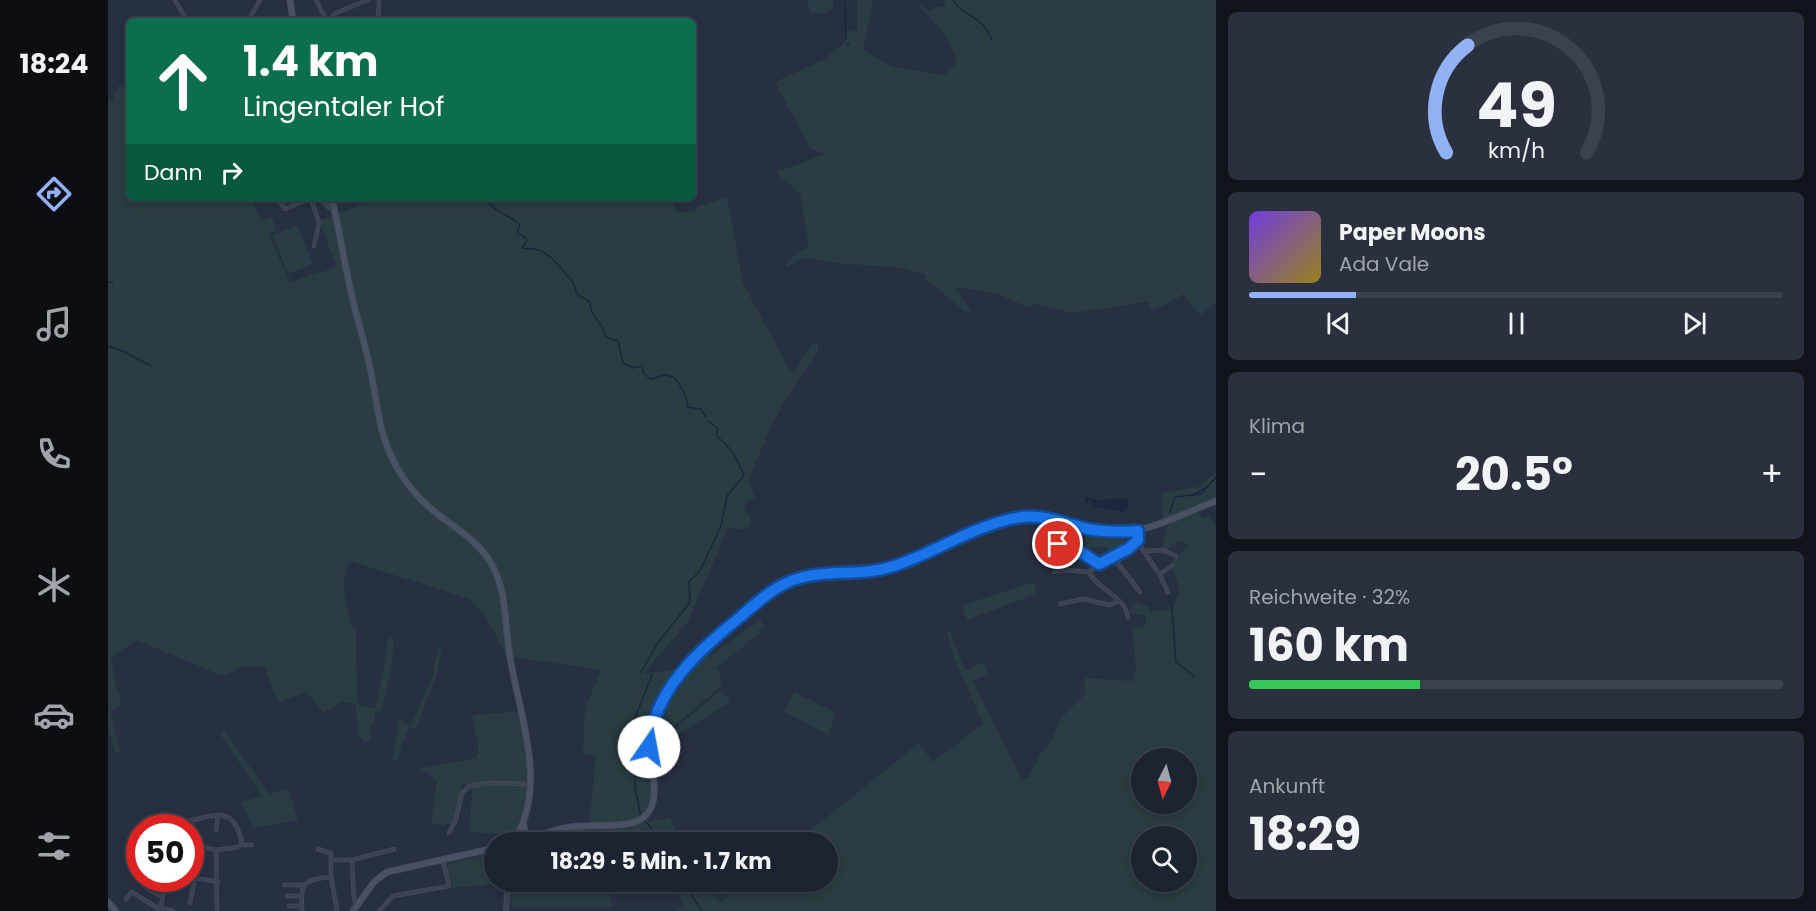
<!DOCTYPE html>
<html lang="de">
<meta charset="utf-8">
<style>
:root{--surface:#1d2431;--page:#2a303d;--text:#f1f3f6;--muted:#a0a4ab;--line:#3b414d;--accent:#92b2f6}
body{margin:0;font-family:Poppins,sans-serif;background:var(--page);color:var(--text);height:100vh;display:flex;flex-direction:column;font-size:22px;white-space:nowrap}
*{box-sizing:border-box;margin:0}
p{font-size:20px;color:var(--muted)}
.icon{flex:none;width:33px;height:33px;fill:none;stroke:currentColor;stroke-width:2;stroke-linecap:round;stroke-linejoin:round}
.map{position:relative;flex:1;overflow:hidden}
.drawer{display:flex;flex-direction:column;gap:12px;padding:12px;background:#10141b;width:600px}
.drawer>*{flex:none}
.top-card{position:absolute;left:18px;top:18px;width:570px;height:183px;border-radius:9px;box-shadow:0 3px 9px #0003,0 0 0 2px var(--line);background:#0b6e4f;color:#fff;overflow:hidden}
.needle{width:39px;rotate:186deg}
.controls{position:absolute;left:1023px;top:748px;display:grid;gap:12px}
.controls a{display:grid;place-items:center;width:66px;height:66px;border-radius:50%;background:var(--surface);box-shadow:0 3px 9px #0003,0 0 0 2px var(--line);font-size:30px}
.speed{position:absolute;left:18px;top:814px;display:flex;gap:12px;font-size:30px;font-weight:700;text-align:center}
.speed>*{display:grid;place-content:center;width:78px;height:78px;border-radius:50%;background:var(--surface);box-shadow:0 3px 9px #0003,0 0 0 2px var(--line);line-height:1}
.speed .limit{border:9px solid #d22;background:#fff;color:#111}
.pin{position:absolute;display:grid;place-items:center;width:51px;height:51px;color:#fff;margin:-26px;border:3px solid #fff;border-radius:50%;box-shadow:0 2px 6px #0007}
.me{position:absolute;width:66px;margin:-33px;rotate:12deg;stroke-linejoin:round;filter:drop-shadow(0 0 4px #0008)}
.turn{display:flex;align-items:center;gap:21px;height:126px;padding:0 18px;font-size:27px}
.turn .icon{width:78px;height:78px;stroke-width:2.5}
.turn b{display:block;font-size:42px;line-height:51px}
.then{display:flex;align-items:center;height:57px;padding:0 18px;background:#0003;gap:12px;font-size:22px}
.big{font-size:45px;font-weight:700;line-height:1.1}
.drawer .card{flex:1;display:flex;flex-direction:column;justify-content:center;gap:9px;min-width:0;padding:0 21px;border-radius:9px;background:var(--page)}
.drawer .dial{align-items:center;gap:0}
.dial svg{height:156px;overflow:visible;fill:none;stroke:var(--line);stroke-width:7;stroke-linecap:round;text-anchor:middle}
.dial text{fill:var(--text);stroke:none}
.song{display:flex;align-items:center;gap:18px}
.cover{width:72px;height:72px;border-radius:9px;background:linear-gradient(135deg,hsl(260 70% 55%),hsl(50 70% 35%))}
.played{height:6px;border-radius:3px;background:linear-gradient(90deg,var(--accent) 20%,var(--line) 20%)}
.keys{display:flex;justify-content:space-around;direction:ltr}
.heat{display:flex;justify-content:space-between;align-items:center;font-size:33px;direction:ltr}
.charge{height:9px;border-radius:4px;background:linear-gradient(90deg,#34c759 32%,var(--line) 0)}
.trip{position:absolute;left:376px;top:832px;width:354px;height:60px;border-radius:30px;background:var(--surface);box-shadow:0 3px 9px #0003,0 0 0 2px var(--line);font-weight:700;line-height:60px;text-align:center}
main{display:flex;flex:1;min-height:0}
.tab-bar{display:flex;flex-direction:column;width:108px;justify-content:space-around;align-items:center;background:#0c0e14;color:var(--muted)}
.tab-bar .icon{width:42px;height:42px}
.tab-bar .on{color:var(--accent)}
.tab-bar b{font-size:27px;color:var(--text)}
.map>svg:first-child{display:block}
</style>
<main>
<nav class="tab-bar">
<b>18:24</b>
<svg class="icon on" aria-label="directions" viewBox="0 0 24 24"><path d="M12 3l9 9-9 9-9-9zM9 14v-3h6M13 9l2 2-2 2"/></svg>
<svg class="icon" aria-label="music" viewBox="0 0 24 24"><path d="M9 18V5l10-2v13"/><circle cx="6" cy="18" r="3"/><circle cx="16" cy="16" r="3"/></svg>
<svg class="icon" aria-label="phone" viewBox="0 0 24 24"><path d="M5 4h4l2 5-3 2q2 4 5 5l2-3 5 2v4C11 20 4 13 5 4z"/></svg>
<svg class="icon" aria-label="climate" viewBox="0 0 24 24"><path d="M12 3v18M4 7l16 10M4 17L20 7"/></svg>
<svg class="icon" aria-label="car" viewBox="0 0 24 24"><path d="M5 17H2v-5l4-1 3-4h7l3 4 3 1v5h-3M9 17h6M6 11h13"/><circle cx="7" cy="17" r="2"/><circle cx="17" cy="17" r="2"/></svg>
<svg class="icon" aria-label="filters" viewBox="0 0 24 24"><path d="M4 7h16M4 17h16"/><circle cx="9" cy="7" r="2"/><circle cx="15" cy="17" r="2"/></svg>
</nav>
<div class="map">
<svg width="1108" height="911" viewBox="0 0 1108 911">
<rect width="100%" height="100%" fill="#273041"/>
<!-- green -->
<g fill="#293d42" fill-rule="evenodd">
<path d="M 698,0 L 725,0 L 725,9 L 716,13 L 704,13 Z"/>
<path d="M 749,0 L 765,0 L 755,50 L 784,67 L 836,75 L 849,62 C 843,43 827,18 810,7 L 812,5 L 822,11 L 828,7 L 837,7 L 836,0 L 1108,0 L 1108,303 L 1092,315 L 1076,294 L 1045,311 L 1039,302 L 965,313 L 929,304 L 919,307 L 890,294 L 846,287 L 863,311 L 859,314 L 818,279 L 818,275 L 796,268 L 729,263 L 703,258 L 690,260 L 680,267 L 678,264 C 685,255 691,250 701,248 L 692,193 L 671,176 L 671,171 L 718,154 L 702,149 L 667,82 L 715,60 L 737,43 L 738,30 L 749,32 Z"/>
<path d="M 11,85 L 21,89 L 21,198 L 143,198 L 154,221 L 163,217 L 169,230 L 160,234 L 182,282 L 229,267 L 211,221 L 257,203 L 259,198 L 562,198 L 570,213 L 587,211 L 589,207 L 619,197 L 635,283 L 681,369 L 687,371 L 703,344 L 710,342 C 711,358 700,366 691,379 C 670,409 654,447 640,481 L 647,498 L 638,501 L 636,510 L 642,516 L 643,523 L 637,530 L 620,527 L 580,622 L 535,674 L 574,668 C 560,690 546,714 540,739 C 538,750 540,761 542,772 C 549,825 524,822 481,824 L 488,756 L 475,754 L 477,709 L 493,670 L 399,656 L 375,612 L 361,599 L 243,561 C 230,577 239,607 243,626 L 248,629 L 249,704 L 267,709 L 276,669 L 280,637 L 286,639 L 283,669 L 273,712 L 267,710 L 267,719 L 263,724 L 262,741 L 256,742 L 250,736 L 248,704 L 233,702 L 215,713 L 199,692 L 170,702 L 156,666 L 132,667 L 119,675 L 112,675 L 29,640 L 3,657 L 9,692 L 12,694 L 12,706 L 2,711 L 12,751 L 7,752 L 0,726 L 0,101 L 4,101 Z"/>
<path d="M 189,225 L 205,264 L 180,274 L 165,235 Z"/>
<path d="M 1108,472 L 1108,499 L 1055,520 L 1054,493 L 1090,487 Z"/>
<path d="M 1089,510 L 1094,519 L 1100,516 L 1108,526 L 1108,911 L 567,911 L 577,905 L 562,882 L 597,882 L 611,903 L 638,882 L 720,882 L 720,843 L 687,843 L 811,743 L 825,762 L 875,724 L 846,657 L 839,633 L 842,631 L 857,671 L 876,662 L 880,674 L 865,681 L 914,779 L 921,777 L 931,756 L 944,739 L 954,717 L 979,692 L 976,691 L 977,678 L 1025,681 L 1028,668 L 1024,628 L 1037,627 L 1038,615 L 1024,614 L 1021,608 L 1027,603 L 1041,607 L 1041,612 L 1065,609 L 1072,591 L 1063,562 L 1081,546 L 1071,541 L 1058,550 L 1054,549 L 1060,525 ZM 1034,759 L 1078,759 L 1078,804 L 1034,804 ZM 1034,837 L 1078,837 L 1078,882 L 1034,882 Z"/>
<path d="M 978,535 L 1009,538 L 1021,542 L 1019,548 L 1001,554 L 999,547 L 978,548 Z"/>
<path d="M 927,582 L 928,594 L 859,620 L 854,605 Z"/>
<path d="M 652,620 L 657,627 L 651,631 L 652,633 L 608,668 L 612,675 L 613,686 L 565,727 L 557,726 L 556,729 L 547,725 L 566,695 L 567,683 L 596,650 L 602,656 Z"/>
<path d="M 330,647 L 334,648 L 329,674 L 308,729 L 302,727 L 294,743 L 290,760 L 284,760 L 291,719 L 302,727 L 325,675 Z"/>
<path d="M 614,690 L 622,700 L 619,704 L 571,734 L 564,746 L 559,735 Z"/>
<path d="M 686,692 L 728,713 L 720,735 L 676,711 Z"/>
<path d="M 413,711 C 421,749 425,795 408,832 L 400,835 L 361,832 L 365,785 L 354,784 L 345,823 L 336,825 L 323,823 L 329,782 L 322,774 L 310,769 L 368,758 L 371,751 L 364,715 Z"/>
<path d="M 116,730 L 161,794 L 180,789 L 190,820 L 146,828 L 133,802 L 154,796 L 112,734 Z"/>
<path d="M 538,817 L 541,822 L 562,818 L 574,843 L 494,843 L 494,827 Z"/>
<path d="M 387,853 L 387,882 L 397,882 C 378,887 363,885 345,888 L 339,867 L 342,863 Z"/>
<path d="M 404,882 L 497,882 L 499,891 L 453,889 L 453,894 L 500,893 L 506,906 L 403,907 L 404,895 L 440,894 L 439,889 L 404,892 Z"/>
</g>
<!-- water -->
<path fill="#1a273f" d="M 977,497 L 990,500 L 1019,498 L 1021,508 L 1015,512 L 984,506 L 984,500 L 981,500 L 977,506 Z"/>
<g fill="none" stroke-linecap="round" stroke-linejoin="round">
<!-- stream -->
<g stroke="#1a273f" stroke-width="1.5">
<path d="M 845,0 C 856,18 873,13 884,40"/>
<path d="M 737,3 L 738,39"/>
<path d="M 740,43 L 740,45"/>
<path d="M 377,198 C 386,212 400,214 412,225 L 409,233 L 417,237 L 419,241 L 414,248 L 432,250 L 444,258 L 465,282 L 469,294 L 482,302 C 482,318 496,323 498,337 L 510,341 L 515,363 L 525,368 L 534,366 L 536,374 L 543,379 C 548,379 553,375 558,375 C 572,376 578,397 580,407 L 593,409 L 598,417"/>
<path d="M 0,282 L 5,283"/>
<path d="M 0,346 L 17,352 L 43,366"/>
<path d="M 1085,495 L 1099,487"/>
<path d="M 1062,512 L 1067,497 L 1093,494 L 1108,477"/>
<path d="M 1061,595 L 1064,609"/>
<path d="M 1064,610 L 1068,662 L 1086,676"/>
<path d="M 532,674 L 549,644 L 582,602 L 581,582 L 592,571 L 613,526 L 619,496 L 636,475 L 625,452 L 608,435 L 610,429 L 600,421"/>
<path d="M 533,817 L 527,787 L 525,723 L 544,675"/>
<path d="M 536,820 L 543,828 L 547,843"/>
<path d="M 574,882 L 594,911"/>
</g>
<defs>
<g id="minor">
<path d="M 67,0 L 79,21"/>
<path d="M 208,0 L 219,21"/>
<path d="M 140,21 L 152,0"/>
<path d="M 220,21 L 228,13 L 260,0"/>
<path d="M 270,21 L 271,0"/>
<path d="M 170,198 L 177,209 L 203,198"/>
<path d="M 203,198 L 211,223 L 206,246"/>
<path d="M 211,198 L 227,213"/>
<path d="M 254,198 L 255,200"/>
<path d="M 1029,541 L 1053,577 L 1060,593"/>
<path d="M 943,544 L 971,552 L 991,564"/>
<path d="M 1036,551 L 1055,550 L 1068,556"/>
<path d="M 1004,556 L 1032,592"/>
<path d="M 946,572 L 957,570 L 981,572"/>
<path d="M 981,572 C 995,559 1018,555 1030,539 L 1030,531"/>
<path d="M 981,572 C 989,590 1018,596 1020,618"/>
<path d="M 1052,574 L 1064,566"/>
<path d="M 952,604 L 975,599 L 1002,605 L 1010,601"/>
<path d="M 69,828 C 74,821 81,821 90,819 C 116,811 128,814 134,843 L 131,847 L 108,850 L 82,844"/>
<path d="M 108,830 L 110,815"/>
<path d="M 341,833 L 348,819 L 354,793 L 361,786 L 380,783 L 420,784"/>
<path d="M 133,845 L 144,845"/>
<path d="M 210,849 L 223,853 L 223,876 L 229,911"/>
<path d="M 108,850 L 109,911"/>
<path d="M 223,860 L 244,860 L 286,849"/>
<path d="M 244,860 L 246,898 L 248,905"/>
<path d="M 82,877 L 110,882"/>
<path d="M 39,879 L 40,889 L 54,897"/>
<path d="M 176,885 L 195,885"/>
<path d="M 179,896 L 193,896"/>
<path d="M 18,899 L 24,892 L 49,908 L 65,911"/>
<path d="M 82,903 L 87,878"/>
<path d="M 181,906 L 194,906"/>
<path d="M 52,911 L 58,879"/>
<path d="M 194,911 C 193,882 194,880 223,877"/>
<path d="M 271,911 L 285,896 L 341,886 L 335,860"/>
</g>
<path id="tertiary" d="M 398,911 L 400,882"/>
<g id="secondary">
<path d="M 182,0 L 185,21"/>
<path d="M 224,198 C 231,229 236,261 243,292 C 248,316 256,339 261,363 C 268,392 269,423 281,451 C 291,475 307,496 327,512 C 345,527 365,537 379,557 C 400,586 396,623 402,657 C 411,713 439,781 409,836"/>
<path d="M 415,824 L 418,833 L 428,836"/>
<path d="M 412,841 C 427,838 441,831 456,828 C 474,825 492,826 510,825 C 519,824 529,823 536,817 C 558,799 537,756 543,730 C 555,681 594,648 631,618 C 644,606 658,593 674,585 C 703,569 736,579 767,571 C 817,560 861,527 912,518 C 938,513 962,527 987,530 C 1039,537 1062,518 1108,501"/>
<path d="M 400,843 L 402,837 L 410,836"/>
<path d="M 0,902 L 8,911"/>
<path d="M 245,911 L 266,882 L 279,872 L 387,848"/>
</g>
</defs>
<!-- minor casing -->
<use href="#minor" stroke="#454c5a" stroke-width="4.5"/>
<!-- tertiary casing -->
<use href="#tertiary" stroke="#454c5a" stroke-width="6"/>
<!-- secondary casing -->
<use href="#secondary" stroke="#454c5a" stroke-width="7"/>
<!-- minor -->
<use href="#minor" stroke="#3b4351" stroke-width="3"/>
<!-- tertiary -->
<use href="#tertiary" stroke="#3b4351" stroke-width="4.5"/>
<!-- secondary -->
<use href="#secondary" stroke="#495164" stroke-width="5"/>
</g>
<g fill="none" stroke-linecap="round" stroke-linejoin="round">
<defs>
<path id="route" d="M 541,747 C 545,690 591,651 632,617 C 650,602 668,584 692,578 C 723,569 754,577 786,566 C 828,552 869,524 913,517 C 936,514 958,524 980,529 C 996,532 1013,532 1030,531 L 1030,540 L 1020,549 L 991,564 L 976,554 L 950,544"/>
</defs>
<!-- route casing -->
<use href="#route" stroke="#114b97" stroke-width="15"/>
<!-- route -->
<use href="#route" stroke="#1a73e8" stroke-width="10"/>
</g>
</svg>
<div class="controls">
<a><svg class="needle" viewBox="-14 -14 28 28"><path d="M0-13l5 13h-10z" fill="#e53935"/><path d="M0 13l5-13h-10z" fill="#a0a4ab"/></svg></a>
<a><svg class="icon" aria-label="search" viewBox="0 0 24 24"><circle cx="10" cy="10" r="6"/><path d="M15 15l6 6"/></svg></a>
</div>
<div class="speed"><div class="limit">50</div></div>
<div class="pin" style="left:950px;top:544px;background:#d93025"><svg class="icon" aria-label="arrive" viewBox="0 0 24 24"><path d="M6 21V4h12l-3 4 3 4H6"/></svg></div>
<svg class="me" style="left:541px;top:747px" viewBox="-20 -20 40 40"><circle r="19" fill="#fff"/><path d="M0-13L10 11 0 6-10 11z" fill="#1a73e8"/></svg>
<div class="trip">18:29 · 5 Min. · 1.7 km</div>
<div class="top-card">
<div class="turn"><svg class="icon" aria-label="ahead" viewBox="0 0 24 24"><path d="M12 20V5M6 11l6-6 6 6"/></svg><div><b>1.4 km</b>Lingentaler Hof</div></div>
<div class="then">Dann<svg class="icon" aria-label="right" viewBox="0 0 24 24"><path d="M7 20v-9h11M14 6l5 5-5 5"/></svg></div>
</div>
</div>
<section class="drawer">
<div class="card dial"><svg viewBox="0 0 100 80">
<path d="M14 69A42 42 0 1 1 86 69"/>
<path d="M14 69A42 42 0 0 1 25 14" stroke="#92b2f6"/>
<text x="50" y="56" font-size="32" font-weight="700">49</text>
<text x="50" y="72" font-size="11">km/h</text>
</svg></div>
<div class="card">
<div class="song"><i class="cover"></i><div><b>Paper Moons</b><p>Ada Vale</p></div></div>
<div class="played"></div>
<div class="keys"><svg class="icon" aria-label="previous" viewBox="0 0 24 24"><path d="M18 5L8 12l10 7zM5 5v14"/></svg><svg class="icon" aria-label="pause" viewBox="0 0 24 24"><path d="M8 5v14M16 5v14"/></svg><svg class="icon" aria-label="next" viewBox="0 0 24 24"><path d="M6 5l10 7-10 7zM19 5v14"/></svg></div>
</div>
<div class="card"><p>Klima</p>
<div class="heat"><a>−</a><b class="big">20.5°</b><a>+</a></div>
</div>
<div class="card"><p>Reichweite · 32%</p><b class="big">160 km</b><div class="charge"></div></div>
<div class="card"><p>Ankunft</p><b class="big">18:29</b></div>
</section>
</main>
